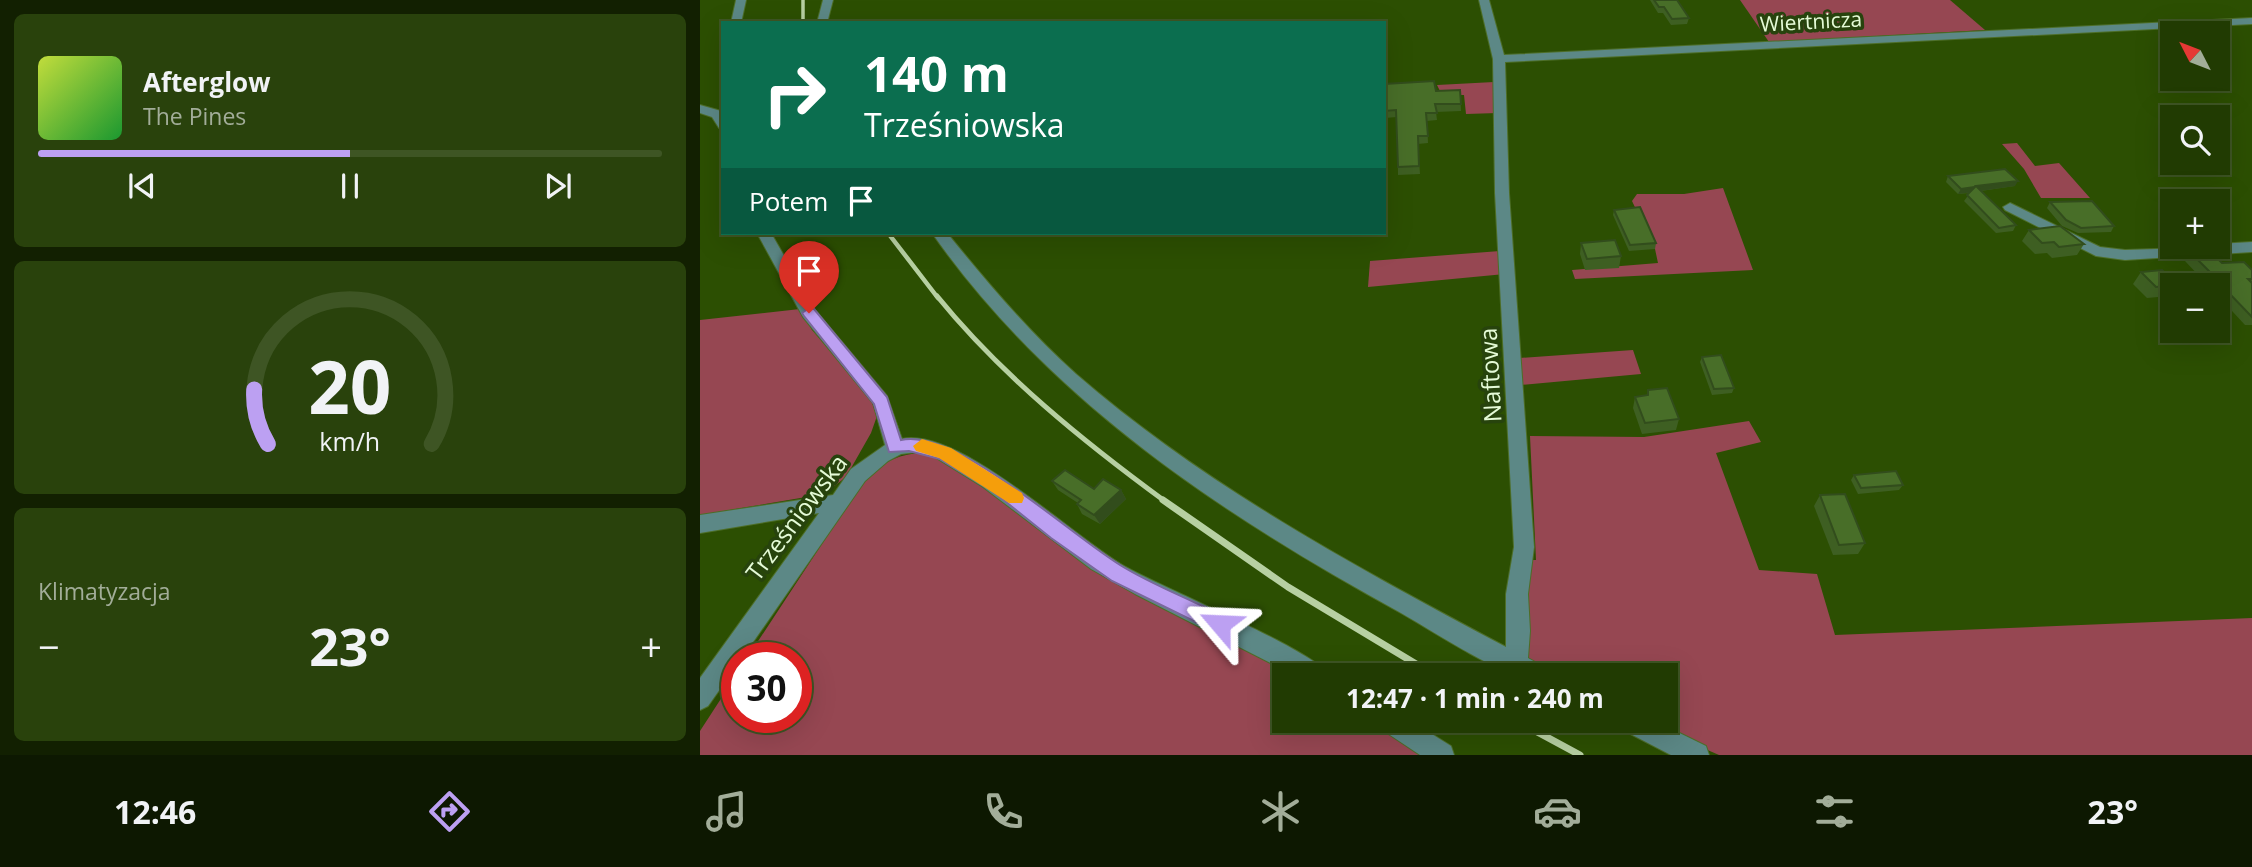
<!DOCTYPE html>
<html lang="pl">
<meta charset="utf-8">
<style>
:root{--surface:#213b02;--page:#29420c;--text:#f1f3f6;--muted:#a2ad99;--line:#3e5524;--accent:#bca0f2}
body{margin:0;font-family:"Open Sans",sans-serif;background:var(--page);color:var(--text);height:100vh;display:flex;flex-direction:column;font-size:26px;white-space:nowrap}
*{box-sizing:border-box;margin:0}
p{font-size:23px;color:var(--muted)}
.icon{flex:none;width:38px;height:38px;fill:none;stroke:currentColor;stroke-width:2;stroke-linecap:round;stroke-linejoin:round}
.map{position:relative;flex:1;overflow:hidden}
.side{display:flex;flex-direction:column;gap:14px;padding:14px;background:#122001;width:700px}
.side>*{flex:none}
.hud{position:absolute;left:21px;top:21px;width:665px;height:214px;border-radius:0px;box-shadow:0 7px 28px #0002,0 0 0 2px var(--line);background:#0b6e4f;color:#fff;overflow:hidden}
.needle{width:46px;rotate:312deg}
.tools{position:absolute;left:1460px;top:21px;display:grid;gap:14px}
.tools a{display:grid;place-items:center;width:70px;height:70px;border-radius:0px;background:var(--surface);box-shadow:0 7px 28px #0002,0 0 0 2px var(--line);font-size:35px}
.speed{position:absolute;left:21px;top:642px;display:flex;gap:14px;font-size:35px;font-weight:700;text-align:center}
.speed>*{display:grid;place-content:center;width:91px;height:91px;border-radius:50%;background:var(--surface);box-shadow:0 7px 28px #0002,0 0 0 2px var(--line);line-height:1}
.speed .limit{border:10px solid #d22;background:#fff;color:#111}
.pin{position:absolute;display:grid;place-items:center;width:60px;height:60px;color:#fff;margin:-72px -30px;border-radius:50% 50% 50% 0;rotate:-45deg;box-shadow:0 0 7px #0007}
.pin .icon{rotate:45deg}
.me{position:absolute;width:77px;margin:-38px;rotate:296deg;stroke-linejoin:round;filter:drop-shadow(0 0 5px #0008)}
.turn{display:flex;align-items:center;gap:24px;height:147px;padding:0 28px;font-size:32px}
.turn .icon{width:91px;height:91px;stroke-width:2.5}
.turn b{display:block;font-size:49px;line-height:60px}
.then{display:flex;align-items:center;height:66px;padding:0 28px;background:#0003;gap:14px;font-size:26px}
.big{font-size:52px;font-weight:700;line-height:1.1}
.side .widget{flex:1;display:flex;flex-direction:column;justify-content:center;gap:10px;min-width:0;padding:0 24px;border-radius:10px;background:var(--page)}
.side .dial{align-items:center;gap:0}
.dial svg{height:182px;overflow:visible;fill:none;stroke:var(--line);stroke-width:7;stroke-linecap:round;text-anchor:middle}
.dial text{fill:var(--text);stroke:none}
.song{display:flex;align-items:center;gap:21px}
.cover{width:84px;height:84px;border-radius:10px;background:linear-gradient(135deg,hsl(70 70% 55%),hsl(130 70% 35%))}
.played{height:7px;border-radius:4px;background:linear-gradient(90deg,var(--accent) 50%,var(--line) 50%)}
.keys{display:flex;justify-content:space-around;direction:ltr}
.heat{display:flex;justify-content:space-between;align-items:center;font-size:38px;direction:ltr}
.trip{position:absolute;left:572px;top:663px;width:406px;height:70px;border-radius:0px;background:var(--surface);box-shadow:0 7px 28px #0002,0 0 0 2px var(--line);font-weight:700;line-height:70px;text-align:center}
.menu{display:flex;height:112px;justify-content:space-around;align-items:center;background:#0d1801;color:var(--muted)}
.menu .icon{width:49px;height:49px}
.menu .selected{color:var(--accent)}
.menu b{font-size:32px;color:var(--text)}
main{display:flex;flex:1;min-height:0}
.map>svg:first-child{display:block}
</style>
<main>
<section class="side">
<div class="widget">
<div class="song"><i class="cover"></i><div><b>Afterglow</b><p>The Pines</p></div></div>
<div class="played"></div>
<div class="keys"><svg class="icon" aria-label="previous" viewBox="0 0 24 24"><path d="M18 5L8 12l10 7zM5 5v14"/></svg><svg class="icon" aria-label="pause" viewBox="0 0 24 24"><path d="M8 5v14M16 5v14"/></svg><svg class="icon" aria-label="next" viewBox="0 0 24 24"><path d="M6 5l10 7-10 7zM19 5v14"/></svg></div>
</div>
<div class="widget dial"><svg viewBox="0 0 100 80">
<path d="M14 69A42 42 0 1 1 86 69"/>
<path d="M14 69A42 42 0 0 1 8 45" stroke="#bca0f2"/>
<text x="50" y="56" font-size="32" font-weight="700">20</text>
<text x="50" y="72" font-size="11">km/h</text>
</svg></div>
<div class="widget"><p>Klimatyzacja</p>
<div class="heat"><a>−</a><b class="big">23°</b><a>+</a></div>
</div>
</section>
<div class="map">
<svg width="1552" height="755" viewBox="0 0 1552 755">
<rect width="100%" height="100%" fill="#2c4f02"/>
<!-- green -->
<g fill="#964752">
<path d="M 1040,0 L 1250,0 L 1285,30 L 1069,42 Z"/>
<path d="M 794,82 L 798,113 L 766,114 L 764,95 L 742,95 L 737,85 Z"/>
<path d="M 1317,143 L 1335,166 L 1359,163 L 1390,198 L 1341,198 L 1324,169 L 1302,144 Z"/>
<path d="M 1023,188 L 1053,270 L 875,279 L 872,270 L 958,263 L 955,249 L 932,201 L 937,194 L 984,194 Z"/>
<path d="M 800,251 L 805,274 L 668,287 L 670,261 Z"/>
<path d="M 100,309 L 112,330 L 170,397 L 177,416 L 171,433 L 146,477 L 124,494 L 0,515 L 0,320 Z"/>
<path d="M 933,350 L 941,374 L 820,385 L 819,358 Z"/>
<path d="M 1049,421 L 1061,442 L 1016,453 L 1059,570 L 1117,574 L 1135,635 L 1552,618 L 1552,755 L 1019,755 L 941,721 L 966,721 L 966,676 L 838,675 L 816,664 L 822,560 L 836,560 L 830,436 L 944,437 Z"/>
<path d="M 218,453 L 241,460 L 601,675 L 584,676 L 584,721 L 670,721 L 720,755 L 0,755 L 0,731 L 37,674 L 37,718 L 96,718 L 96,658 L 47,658 L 160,486 C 178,466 191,456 218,453 Z"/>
</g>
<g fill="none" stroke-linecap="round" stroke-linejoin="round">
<defs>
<g id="minor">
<path d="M 36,0 L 46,0 L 41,23 L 31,23 Z"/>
<path d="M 123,0 L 133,0 L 127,23 L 117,23 Z"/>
<path d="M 779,0 L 789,0 L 804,55 L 1552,18 L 1552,24 L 805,62 L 809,193 L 834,547 L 828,594 L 830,631 L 828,658 L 846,668 L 849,676 C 838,676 823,678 813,674 C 778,661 734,632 701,613 C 524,516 350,401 232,233 L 247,233 C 287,282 328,331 376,374 C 505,486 656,567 806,647 L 806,594 L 814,547 L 795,193 L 793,59 Z"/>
<path d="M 0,105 L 21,111 L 23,129 L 19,128 L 12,117 L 0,113 Z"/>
<path d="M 1310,203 L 1400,247 L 1425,250 L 1517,247 L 1517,244 L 1552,242 L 1552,252 L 1425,260 L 1396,256 L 1305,210 L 1303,207 Z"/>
<path d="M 57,233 L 71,233 L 115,310 L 187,396 L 202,439 C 259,427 372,536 424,566 C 458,586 619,652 629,676 L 596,676 L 435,594 L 391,569 L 283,487 L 233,456 L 217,452 L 201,454 L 188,461 L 165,481 L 42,658 L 37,658 L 37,665 L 8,706 L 0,710 L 0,678 L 119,513 L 0,533 L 0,515 L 133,495 L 151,469 L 185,445 L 173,403 L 103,317 Z"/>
<path d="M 677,721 L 711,721 L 751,746 L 754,755 L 720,755 L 681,729 Z"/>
<path d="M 917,721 L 955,721 L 1006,746 L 1009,755 L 971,755 L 921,729 Z"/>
</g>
</defs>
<!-- minor casing -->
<use href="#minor" stroke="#4d6e28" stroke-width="2"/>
<!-- minor -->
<use href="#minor" fill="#5c8886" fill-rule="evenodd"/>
<!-- rail-far3 -->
<path stroke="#b7d0a2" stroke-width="3.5" d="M 103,0 L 103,23"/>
<!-- rail-far2 -->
<path stroke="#b7d0a2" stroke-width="4.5" d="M 188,233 L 238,298"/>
<!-- rail-far1 -->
<path stroke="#b7d0a2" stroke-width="5" d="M 237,296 C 301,375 384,442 466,502"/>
<!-- rail -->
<g stroke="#b7d0a2" stroke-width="7">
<path d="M 463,500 L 588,587 L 736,676"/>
<path d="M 817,721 L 880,755"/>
</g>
</g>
<!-- wall -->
<g fill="#3e5f22">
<path d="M 950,0 L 977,0 L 989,18 L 987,24 L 971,25 L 963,13 L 958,13 Z"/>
<path d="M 684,84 L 736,91 L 760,90 L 761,111 L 736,112 L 737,120 L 727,121 L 728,143 L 718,144 L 720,174 L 698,175 L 697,117 L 685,118 Z"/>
<path d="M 1248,176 L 1315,186 L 1281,191 L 1316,225 L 1313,231 L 1296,233 L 1264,201 L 1270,193 L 1258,194 L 1246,182 Z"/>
<path d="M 1350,202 L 1414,226 L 1411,232 L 1378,233 L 1362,226 L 1347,208 Z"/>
<path d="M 914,210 L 956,243 L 955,249 L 929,251 L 913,215 Z"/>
<path d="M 1329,230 L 1384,244 L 1377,255 L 1352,258 L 1347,253 L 1335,254 L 1322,241 Z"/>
<path d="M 881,243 L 921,256 L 919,268 L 885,270 L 880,254 Z"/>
<path d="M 1491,253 L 1522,263 L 1552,270 L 1552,325 L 1545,325 L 1521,299 L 1517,300 L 1517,285 L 1472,285 L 1472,292 L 1469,296 L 1447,298 L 1433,284 L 1441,272 L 1473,280 L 1474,278 L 1501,278 L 1485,261 Z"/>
<path d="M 1002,357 L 1034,388 L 1032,393 L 1012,395 L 1000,362 Z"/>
<path d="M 948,390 L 979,419 L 976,430 L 942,434 L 933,408 L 935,397 L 947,395 Z"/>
<path d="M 1154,475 L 1203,485 L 1199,490 L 1158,494 L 1151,480 Z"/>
<path d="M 352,481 L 394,489 L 421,490 L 426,499 L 400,524 L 382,514 L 377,504 L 378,503 L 358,490 Z"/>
<path d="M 1120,495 L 1165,543 L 1158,554 L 1133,555 L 1114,506 Z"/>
</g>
<!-- shaded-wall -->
<g fill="#324d1c">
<path d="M 1318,181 L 1315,186 L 1273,192 L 1276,186 Z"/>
<path d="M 1275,187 L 1273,192 L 1258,194 L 1261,189 Z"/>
<path d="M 421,490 L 426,499 L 400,524 L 394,515 Z"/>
</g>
<!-- building -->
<g fill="#486e28" stroke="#324d1c" stroke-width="2">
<path d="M 954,0 L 977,0 L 989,18 L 972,19 L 964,7 L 959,7 Z"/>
<path d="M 734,81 L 736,91 L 760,90 L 761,104 L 735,104 L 737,113 L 726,113 L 728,136 L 718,136 L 719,166 L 698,167 L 696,110 L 684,111 L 684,84 Z"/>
<path d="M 1305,169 L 1318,181 L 1276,186 L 1316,225 L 1299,228 L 1267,195 L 1275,187 L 1261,189 L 1248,176 Z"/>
<path d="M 1392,201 L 1414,226 L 1381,228 L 1366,220 L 1350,202 Z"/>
<path d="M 940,207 L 956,243 L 930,245 L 914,210 Z"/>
<path d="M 1360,226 L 1384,244 L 1359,247 L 1354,242 L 1342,243 L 1329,230 Z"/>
<path d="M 915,240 L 921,256 L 887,259 L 881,243 Z"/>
<path d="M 1511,252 L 1522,263 L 1544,262 L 1552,270 L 1552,279 L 1548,279 L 1552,283 L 1552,317 L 1528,292 L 1517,292 L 1517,285 L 1480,285 L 1474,278 L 1515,277 L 1491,253 Z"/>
<path d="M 1462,270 L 1478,285 L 1456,287 L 1441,272 Z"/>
<path d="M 1021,355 L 1034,388 L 1014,389 L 1002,357 Z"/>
<path d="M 967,388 L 979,419 L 945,423 L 935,397 L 948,395 L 948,390 Z"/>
<path d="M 365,470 L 394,489 L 403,479 L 421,490 L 394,515 L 377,504 L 381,500 L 352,481 Z"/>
<path d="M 1196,471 L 1203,485 L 1161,488 L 1154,475 Z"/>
<path d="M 1145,494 L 1165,543 L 1139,545 L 1120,495 Z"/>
</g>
<!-- route -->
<path fill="#bca0f2" stroke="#7a689d" stroke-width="2" d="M 109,308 L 114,309 L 187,397 L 201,440 C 257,427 374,539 425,568 C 457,587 493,601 527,617 L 530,624 L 527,630 L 520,633 L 512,630 L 412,581 L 351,538 L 291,490 L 240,459 L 209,451 L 189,452 L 174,404 L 104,316 L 102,313 Z"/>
<!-- slow -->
<path fill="#f59e0b" d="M 222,439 L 251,448 L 322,493 L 324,498 L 322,503 L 309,503 L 239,458 L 216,451 L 213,446 Z"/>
<g text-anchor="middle" stroke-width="7" stroke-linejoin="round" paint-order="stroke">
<!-- far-street labels -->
<g font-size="21" fill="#e5fbd7" stroke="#27430d">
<text transform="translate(1111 22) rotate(-3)" y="7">Wiertnicza</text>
</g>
<!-- street labels -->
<g font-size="24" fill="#e5fbd7" stroke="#27430d">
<text transform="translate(791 375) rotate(-93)" y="8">Naftowa</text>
<text transform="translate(97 518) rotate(-53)" y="8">Trześniowska</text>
</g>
</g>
</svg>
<div class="tools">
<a><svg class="needle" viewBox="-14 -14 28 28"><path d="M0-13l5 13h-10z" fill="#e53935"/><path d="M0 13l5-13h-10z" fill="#a2ad99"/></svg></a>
<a><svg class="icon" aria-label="search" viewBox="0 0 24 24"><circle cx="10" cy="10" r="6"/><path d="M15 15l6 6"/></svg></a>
<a>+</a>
<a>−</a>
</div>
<div class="speed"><div class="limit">30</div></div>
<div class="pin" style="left:109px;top:313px;background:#d93025"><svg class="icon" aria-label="arrive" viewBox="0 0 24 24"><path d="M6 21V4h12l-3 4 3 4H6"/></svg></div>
<svg class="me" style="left:520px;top:624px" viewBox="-20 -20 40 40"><path d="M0-17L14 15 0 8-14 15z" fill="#bca0f2" stroke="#fff" stroke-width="4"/></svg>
<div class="trip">12:47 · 1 min · 240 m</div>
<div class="hud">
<div class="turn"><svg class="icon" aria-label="right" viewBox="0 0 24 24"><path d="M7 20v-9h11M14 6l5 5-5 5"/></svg><div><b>140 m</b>Trześniowska</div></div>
<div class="then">Potem<svg class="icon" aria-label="arrive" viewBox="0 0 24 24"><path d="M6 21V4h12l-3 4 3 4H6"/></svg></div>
</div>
</div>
</main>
<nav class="menu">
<b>12:46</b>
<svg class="icon selected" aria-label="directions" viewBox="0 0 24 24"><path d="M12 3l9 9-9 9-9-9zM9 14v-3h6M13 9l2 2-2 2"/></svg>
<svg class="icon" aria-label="music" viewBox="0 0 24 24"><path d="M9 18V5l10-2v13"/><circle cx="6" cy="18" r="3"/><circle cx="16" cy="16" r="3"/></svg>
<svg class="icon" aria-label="phone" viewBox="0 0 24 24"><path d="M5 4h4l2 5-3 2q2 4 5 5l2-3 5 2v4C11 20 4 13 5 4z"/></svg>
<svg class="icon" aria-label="climate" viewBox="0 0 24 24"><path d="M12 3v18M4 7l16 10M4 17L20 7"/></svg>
<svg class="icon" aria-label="car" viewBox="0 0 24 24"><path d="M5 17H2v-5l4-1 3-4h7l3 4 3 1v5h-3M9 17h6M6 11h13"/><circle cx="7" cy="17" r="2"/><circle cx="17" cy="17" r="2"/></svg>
<svg class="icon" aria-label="filters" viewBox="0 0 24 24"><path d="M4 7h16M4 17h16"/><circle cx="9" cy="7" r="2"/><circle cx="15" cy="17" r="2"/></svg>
<b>23°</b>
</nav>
